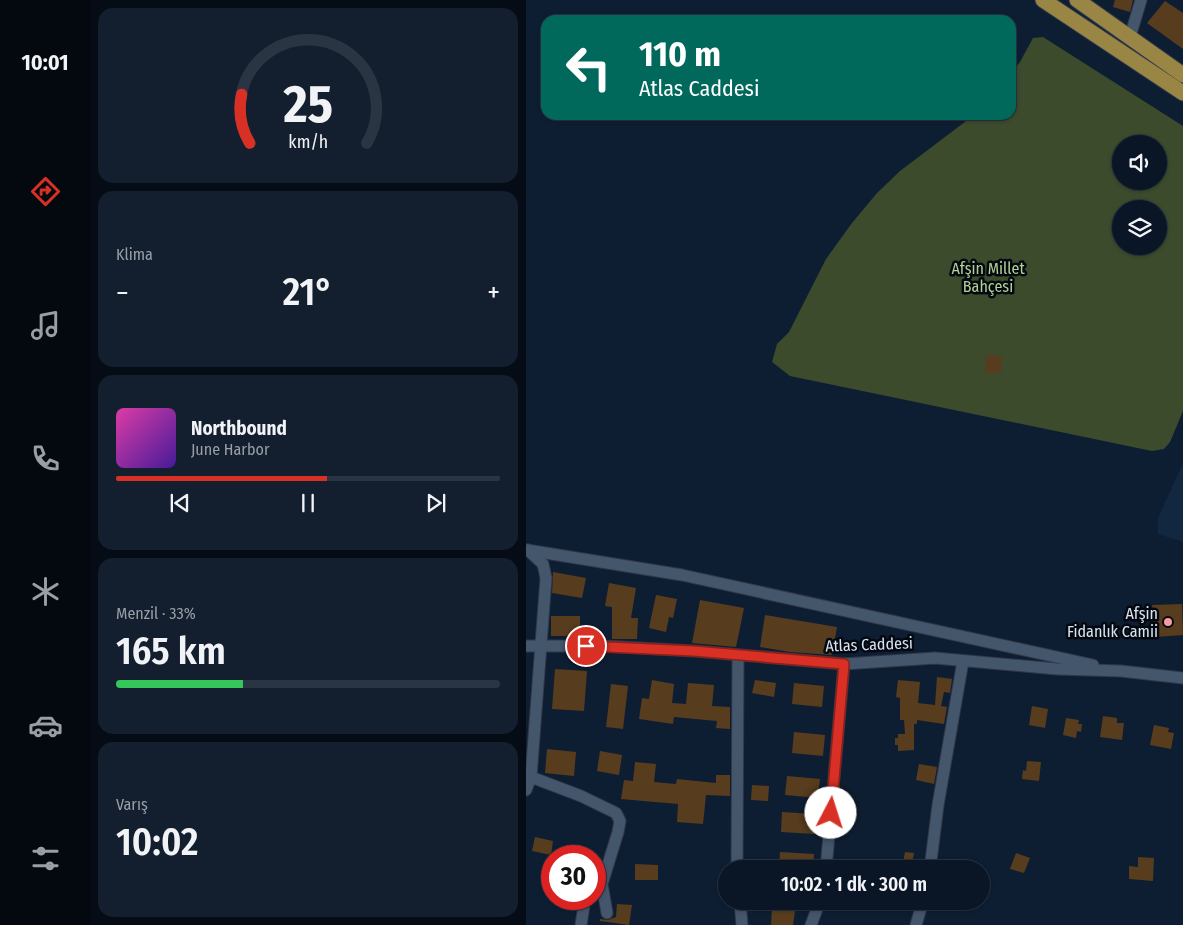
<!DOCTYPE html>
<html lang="tr">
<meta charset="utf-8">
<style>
:root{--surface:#0a1626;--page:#131f2e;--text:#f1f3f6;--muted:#999fa7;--line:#2a3543;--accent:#d93025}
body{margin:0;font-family:"Fira Sans Condensed",sans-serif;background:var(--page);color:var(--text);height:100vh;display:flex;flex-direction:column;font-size:19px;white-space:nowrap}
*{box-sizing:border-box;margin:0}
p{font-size:16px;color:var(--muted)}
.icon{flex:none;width:28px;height:28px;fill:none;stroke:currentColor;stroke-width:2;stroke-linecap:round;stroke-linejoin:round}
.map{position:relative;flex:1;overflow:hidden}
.details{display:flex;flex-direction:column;gap:8px;padding:8px;background:#060c15;width:436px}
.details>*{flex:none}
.guide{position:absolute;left:15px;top:15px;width:475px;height:105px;border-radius:15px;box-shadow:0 1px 4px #0004,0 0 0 1px var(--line);background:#00695c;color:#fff;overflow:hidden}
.tools{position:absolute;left:586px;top:135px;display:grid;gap:10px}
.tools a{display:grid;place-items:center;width:55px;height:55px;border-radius:50%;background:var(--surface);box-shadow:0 1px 4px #0004,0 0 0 1px var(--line);font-size:25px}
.speed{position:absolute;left:15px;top:845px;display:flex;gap:10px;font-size:25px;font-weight:700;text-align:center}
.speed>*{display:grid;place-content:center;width:65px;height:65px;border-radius:50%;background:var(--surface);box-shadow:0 1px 4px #0004,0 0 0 1px var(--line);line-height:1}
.speed .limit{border:8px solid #d22;background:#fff;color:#111}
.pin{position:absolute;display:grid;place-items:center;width:42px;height:42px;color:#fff;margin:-21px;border:2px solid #fff;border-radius:50%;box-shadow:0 1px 5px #0007}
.me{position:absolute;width:55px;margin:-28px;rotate:5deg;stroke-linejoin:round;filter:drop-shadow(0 0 4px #0008)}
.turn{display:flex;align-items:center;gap:18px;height:105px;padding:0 15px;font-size:22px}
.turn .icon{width:65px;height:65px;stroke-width:2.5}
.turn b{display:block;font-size:35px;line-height:42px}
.big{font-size:38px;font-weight:600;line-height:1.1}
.details .card{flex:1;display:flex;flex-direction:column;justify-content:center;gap:8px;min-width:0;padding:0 18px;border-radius:15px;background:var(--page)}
.details .dial{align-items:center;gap:0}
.dial svg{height:130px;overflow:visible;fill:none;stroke:var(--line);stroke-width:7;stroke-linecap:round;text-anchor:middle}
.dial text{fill:var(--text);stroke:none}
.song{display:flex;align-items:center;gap:15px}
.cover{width:60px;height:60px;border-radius:8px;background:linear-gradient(135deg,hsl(320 70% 55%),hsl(260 70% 35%))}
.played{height:5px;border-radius:2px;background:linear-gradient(90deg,var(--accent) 55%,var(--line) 55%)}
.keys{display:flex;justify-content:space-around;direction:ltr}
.heat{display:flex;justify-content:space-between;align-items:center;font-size:28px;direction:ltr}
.charge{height:8px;border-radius:4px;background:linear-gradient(90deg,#34c759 33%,var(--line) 0)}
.trip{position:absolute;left:192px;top:860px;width:272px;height:50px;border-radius:25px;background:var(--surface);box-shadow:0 1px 4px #0004,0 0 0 1px var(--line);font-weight:600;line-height:50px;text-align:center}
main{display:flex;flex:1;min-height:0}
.dock{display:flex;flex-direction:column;width:90px;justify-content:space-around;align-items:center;background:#04090f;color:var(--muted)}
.dock .icon{width:35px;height:35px}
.dock .active{color:var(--accent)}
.dock b{font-size:22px;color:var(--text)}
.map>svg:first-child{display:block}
</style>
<main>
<nav class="dock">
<b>10:01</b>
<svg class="icon active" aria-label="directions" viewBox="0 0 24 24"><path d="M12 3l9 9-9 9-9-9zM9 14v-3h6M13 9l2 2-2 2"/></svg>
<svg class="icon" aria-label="music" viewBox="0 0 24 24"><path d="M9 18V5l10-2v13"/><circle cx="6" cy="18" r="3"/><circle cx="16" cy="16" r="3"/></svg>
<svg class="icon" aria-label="phone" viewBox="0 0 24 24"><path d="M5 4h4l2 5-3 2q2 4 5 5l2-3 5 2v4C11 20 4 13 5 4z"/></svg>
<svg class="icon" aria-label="climate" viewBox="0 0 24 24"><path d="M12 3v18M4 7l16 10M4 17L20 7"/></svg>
<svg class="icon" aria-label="car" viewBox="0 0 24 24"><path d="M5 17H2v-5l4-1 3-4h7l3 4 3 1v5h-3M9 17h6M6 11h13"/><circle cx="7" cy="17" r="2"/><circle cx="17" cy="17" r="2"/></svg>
<svg class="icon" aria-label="filters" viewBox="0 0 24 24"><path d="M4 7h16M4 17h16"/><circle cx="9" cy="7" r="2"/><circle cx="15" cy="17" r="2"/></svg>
</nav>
<section class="details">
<div class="card dial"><svg viewBox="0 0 100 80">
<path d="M14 69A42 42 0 1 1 86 69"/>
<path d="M14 69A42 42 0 0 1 9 39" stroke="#d93025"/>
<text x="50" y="56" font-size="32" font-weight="700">25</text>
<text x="50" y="72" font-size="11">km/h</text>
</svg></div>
<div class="card"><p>Klima</p>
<div class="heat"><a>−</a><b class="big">21°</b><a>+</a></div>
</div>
<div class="card">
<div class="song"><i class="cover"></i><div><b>Northbound</b><p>June Harbor</p></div></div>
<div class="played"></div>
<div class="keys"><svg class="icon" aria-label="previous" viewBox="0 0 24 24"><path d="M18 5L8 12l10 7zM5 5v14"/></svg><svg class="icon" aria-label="pause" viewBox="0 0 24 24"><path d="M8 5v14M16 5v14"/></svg><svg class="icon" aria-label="next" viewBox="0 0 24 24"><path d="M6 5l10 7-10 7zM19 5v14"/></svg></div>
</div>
<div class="card"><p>Menzil · 33%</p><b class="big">165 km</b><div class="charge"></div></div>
<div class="card"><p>Varış</p><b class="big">10:02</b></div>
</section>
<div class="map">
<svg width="657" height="925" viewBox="0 0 657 925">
<rect width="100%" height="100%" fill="#0e1e32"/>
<!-- built -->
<path fill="#122740" d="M 657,463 L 657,542 L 632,534 L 632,518 Z"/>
<!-- green -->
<path fill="#3b4b2c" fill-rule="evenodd" d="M 517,37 L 657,126 L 657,411 L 644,442 L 638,449 L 626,451 L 264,376 L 246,362 L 251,344 L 263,332 L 300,259 L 326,223 L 351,193 L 374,171 L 448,115 L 485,115 L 485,73 L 494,62 L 507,38 ZM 595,144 L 632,144 L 632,181 L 595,181 ZM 595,209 L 632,209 L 632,246 L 595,246 Z"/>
<!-- building -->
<g fill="#573d1d">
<path d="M 589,0 L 607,0 L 604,12 L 587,7 Z"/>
<path d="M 639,1 L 657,13 L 657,49 L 621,23 Z"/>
<path d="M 460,355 L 476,356 L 475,373 L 459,373 Z"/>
<path d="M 27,572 L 60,578 L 56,598 L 26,593 Z"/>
<path d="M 83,583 L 110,588 L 105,618 L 112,618 L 111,639 L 86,639 L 86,607 L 79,606 Z"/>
<path d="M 130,595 L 151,599 L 147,618 L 143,617 L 140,632 L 123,628 Z"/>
<path d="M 174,600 L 218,608 L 210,647 L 166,643 Z"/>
<path d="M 656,604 L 657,635 L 629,637 L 626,605 Z"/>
<path d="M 239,615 L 311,627 L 306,655 L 264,652 L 234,647 Z"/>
<rect x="25" y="616" width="29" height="20"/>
<path d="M 29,669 L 61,671 L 58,711 L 26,709 Z"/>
<path d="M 411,677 L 426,679 L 424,693 L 418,692 L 415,706 L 421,707 L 418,724 L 391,720 L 391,724 L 388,724 L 388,750 L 372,751 L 372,745 L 369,745 L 369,738 L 372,738 L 372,734 L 379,734 L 378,720 L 374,720 L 374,698 L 370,697 L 372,680 L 394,682 L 392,703 L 409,705 Z"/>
<path d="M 126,680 L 148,684 L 146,703 L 160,704 L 162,683 L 188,685 L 186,706 L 204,707 L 204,729 L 190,728 L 191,721 L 148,717 L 147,724 L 113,719 L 116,698 L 123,699 Z"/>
<path d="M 229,680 L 250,683 L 248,697 L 226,693 Z"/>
<path d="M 268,683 L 298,686 L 296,707 L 266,704 Z"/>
<path d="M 85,684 L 102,686 L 97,729 L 80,727 Z"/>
<path d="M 506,706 L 522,709 L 519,728 L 503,725 Z"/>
<path d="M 577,716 L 591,718 L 591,723 L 598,723 L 596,740 L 574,737 Z"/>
<path d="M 540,718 L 553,720 L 552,724 L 556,724 L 555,732 L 551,731 L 550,738 L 537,735 Z"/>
<path d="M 628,725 L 643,728 L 642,732 L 648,733 L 645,749 L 624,745 Z"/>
<path d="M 268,732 L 299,735 L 297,756 L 266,753 Z"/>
<path d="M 21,749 L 50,752 L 48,776 L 19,773 Z"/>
<path d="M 74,751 L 96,755 L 93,775 L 71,771 Z"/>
<path d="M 501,761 L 515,762 L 513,781 L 496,779 L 497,770 L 500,771 Z"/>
<path d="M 109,762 L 130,764 L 128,782 L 150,784 L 151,779 L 190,783 L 190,775 L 204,775 L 204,796 L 180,795 L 177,824 L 151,822 L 152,804 L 95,799 L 98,780 L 107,781 Z"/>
<path d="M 393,764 L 411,767 L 408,784 L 390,780 Z"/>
<path d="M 261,776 L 294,779 L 292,798 L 259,795 Z"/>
<path d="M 226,785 L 243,786 L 242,801 L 225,800 Z"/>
<path d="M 256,812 L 289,814 L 288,834 L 255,832 Z"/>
<path d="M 9,837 L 27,841 L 25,855 L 6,851 Z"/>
<path d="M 254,852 L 288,854 L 287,869 L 253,869 Z"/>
<path d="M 379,852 L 388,853 L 385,869 L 376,869 Z"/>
<path d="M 490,853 L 504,858 L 498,873 L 484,869 Z"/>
<path d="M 612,857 L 628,858 L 627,881 L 603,879 L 603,866 L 612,867 Z"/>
<path d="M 109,864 L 132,865 L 132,880 L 109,880 Z"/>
<path d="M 91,904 L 106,905 L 103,925 L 74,921 L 74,919 L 82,920 L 90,917 Z"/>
<path d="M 246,908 L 269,911 L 267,925 L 245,925 Z"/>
</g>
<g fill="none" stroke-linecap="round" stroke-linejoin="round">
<defs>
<g id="minor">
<path d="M 604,37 L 615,0"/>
<path d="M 1,550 L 156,575 L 567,665"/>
<path d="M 0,646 L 76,646 L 168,651 L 318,664 L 409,658 L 531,669 L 595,671 L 657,678"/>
<path d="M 5,777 L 55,796 L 90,813 L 94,821 L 92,832 L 76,884 L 81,913"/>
<path d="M 0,790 L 5,777 L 20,578 L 17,564 L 2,550"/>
<path d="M 211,869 L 212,656"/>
<path d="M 300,869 L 318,664"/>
<path d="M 404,869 L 412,805 L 437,661"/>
<path d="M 214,901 L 216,925"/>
<path d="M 261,901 L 294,903"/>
<path d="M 55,925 L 59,899"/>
<path d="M 285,925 L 294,901"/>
<path d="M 390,925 L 397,901"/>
</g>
<g id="major">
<path d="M 517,0 L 657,93"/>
<path d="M 551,0 L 657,75"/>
</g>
</defs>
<!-- minor casing -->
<use href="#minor" stroke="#303849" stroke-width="13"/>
<!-- major casing -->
<use href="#major" stroke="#303849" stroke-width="17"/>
<!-- minor -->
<use href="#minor" stroke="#44566c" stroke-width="11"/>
<!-- major -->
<use href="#major" stroke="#9a8644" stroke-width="15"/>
</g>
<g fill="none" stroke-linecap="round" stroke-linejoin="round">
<defs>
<path id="route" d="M 60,646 L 168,651 L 318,664 L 305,813"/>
</defs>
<!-- route casing -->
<use href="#route" stroke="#8d1f18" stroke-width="12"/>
<!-- route -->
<use href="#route" stroke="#d93025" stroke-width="9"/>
</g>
<!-- markers -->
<circle fill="#f59b9c" stroke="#030810" stroke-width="2" cx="642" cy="622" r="5"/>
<g text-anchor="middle" stroke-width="5" stroke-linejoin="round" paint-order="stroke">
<!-- park labels -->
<g font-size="16" fill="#b0d094" stroke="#030810">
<text x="462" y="274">Afşin Millet<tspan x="462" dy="18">Bahçesi</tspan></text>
</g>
<!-- poi labels -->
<g font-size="16" fill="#d9e4f1" stroke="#030810" text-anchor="end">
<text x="632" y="619">Afşin<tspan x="632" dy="18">Fidanlık Camii</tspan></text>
</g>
<!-- street labels -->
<g font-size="16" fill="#d9e4f1" stroke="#030810">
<text transform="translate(343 644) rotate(-2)" y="6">Atlas Caddesi</text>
</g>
</g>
</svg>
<div class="tools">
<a><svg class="icon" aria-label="sound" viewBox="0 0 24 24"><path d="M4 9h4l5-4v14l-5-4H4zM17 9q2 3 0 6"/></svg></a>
<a><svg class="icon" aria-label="layers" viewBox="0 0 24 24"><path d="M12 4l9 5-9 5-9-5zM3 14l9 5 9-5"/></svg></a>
</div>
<div class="speed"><div class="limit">30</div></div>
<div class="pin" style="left:60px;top:646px;background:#d93025"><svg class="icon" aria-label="arrive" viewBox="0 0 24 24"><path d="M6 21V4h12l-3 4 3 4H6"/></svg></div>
<svg class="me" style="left:305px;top:813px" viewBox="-20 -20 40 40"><circle r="19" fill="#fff"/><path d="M0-13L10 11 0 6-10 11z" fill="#d93025"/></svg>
<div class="trip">10:02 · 1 dk · 300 m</div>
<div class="guide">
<div class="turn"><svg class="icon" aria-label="left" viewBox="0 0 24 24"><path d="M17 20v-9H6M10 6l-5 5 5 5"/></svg><div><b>110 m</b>Atlas Caddesi</div></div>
</div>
</div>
</main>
